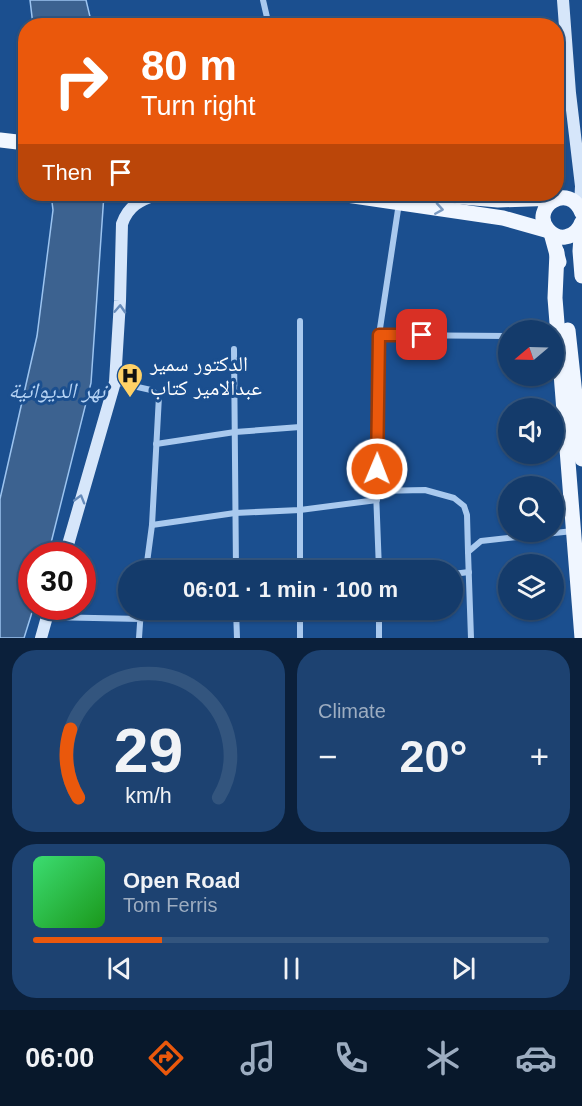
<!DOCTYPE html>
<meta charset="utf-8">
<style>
:root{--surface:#143b6b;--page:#1d4271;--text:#f1f3f6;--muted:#9dadc1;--line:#33557e;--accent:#ea580c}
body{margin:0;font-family:Helvetica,"Noto Naskh Arabic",sans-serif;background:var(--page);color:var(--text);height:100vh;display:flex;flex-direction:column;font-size:22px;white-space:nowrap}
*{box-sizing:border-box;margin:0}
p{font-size:20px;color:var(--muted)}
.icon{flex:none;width:33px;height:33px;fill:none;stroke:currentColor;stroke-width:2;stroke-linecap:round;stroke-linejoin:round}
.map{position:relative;height:638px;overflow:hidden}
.sheet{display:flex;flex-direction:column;gap:12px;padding:12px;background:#0b203b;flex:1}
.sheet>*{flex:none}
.hud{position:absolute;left:18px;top:18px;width:546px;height:183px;border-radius:24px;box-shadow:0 2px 4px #0004,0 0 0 2px var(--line);background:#ea580c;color:#fff;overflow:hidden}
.needle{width:39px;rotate:251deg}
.tools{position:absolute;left:498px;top:320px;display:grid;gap:12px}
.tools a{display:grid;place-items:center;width:66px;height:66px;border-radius:50%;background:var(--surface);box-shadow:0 2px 4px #0004,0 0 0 2px var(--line);font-size:30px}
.speed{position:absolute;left:18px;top:542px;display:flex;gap:12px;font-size:30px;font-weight:700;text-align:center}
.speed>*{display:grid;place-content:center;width:78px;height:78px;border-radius:50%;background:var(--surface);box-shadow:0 2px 4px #0004,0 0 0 2px var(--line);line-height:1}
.speed .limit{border:9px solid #d22;background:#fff;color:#111}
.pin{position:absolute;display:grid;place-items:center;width:51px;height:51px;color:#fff;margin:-26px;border-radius:12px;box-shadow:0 3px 9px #0006}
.me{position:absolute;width:66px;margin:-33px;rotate:1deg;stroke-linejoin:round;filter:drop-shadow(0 0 4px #0008)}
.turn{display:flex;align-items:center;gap:21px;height:126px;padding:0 24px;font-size:27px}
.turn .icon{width:78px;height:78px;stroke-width:2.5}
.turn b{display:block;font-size:42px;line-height:51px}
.then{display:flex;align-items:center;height:57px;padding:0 24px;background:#0003;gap:12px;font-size:22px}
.big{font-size:45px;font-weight:700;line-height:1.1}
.sheet .tile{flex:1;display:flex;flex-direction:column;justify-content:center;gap:9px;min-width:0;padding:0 21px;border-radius:24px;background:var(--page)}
.sheet .dial{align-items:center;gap:0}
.dial svg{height:156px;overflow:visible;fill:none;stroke:var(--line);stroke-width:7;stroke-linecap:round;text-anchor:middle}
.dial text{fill:var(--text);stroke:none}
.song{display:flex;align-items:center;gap:18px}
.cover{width:72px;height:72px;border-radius:9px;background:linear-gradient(135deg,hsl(140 70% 55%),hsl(120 70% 35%))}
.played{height:6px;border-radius:3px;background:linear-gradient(90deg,var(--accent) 25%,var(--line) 25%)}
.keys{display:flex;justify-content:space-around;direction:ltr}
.heat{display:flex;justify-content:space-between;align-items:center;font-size:33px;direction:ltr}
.sheet .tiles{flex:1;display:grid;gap:12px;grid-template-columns:1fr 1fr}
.tile:last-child{grid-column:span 2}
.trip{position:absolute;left:118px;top:560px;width:345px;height:60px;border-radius:30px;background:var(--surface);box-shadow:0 2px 4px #0004,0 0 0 2px var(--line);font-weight:700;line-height:60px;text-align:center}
.dock{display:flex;height:96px;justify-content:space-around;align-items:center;background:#08182b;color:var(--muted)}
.dock .icon{width:42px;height:42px}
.dock .active{color:var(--accent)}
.dock b{font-size:27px;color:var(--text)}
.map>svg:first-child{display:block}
</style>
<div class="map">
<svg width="582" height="638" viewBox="0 0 582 638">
<rect width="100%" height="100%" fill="#1b4f8f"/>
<!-- water -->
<g fill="#3c6290" stroke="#9cc4f0" stroke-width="1.5">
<path d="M 30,0 L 86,0 L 92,25 L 33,25 Z"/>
<path d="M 51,194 L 104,194 L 91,383 L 48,555 L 32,555 L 32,606 L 34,606 L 24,638 L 0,638 L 0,499 L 37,336 L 53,210 Z"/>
</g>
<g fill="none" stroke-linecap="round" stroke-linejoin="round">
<!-- street -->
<g stroke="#a9c9ee" stroke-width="6">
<path d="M 263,0 L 269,26"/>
<path d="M 556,91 L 569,93"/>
<path d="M 379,335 L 508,336"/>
<path d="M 234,349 L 236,570"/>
<path d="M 115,382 L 151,390 L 159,396 L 152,525 L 146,570"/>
<path d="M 156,444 L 235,432 L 300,427"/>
<path d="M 376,491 L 425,490 L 454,498 L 464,506 L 467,515 L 468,552"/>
<path d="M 152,525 L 235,513 L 300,510 L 377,500"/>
<path d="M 300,570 L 300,321"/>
<path d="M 379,570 L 376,491 L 379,335 L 399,203"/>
<path d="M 453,574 L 469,572"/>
<path d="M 236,609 L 237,638"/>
<path d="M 300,609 L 300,638"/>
<path d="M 47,617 L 141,619"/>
<path d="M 139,638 L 141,609"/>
<path d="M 379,638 L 379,609"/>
<path d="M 471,638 L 468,552 L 481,541 L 573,531"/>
</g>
<!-- secondary -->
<g stroke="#d6e6fa" stroke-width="12">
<path d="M 563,0 L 570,93 L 581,186 L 580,207"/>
<path d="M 65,555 L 115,382 L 120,301 L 122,224 C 128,206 140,200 158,194"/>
<path d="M 41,638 L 50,606"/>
</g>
<!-- primary -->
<g stroke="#f0f6ff" stroke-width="15">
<path d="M 0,140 L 26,143"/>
<path d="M 340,194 L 503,218 L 549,231"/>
<path d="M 428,194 L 498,200 L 558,198"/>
<path d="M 582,213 C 569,180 529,208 548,230 C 553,235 558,238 565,237 C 574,236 579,230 582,222"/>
<path d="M 582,223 L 580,251 L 582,276"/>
<path d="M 551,233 L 559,262"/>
<path d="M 557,252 L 555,298 L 582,638"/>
<path d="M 568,330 L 582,459"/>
</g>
</g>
<!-- one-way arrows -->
<defs><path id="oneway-chevron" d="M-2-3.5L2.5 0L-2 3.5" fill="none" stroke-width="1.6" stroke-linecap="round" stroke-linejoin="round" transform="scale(1.5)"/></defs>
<use stroke="#7b9ac1" href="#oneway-chevron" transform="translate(439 209) rotate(9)"/>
<g stroke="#668bba">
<use href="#oneway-chevron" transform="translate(120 309) rotate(-87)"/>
<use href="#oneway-chevron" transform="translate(80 499) rotate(-74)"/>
</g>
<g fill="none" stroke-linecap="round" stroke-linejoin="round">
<defs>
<path id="route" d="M 377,469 L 379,335 L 422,335"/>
</defs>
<!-- route casing -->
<use href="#route" stroke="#983908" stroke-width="15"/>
<!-- route -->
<use href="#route" stroke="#ea580c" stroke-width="10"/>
</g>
<!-- icons -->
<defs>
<symbol id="hospital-pin" viewBox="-11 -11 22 30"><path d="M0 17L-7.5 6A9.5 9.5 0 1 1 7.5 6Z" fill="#ffd166" stroke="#1b4f8f"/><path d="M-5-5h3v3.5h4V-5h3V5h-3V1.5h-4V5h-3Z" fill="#111"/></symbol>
</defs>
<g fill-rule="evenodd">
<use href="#hospital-pin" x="115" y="361" width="30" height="40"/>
</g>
<g text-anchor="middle" stroke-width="6" stroke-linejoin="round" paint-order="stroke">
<!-- poi labels -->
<g font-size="21" fill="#fff" stroke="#1b4f8f" text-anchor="start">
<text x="150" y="371">الدكتور سمير<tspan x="150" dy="24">عبدالامير كتاب</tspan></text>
</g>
<!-- water labels -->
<g font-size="22" font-style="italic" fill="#b5d3f5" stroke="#1b4f8f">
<text x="57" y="398">نهر الديوانية</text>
</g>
</g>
</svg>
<div class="tools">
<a><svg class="needle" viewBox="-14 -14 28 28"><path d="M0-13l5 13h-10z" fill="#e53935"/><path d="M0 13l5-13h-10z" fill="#9dadc1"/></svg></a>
<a><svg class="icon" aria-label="sound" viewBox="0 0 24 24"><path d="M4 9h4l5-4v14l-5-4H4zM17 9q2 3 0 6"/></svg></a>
<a><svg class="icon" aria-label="search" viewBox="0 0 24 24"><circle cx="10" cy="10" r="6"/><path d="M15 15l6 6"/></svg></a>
<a><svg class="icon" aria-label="layers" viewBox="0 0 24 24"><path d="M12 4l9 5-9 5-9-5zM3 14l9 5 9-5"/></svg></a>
</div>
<div class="speed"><div class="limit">30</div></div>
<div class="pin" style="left:422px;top:335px;background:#d93025"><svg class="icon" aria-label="arrive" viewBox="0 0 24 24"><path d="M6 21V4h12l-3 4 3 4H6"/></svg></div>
<svg class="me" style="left:377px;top:469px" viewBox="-20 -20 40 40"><circle r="17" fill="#ea580c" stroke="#fff" stroke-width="3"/><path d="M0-11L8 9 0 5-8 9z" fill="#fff"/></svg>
<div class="trip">06:01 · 1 min · 100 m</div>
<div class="hud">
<div class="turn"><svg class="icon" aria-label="right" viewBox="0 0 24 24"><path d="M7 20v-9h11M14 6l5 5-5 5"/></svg><div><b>80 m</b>Turn right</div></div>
<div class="then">Then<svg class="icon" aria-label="arrive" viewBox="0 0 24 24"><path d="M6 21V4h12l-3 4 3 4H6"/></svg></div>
</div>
</div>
<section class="sheet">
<div class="tiles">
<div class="tile dial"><svg viewBox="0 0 100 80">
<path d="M14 69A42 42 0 1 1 86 69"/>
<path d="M14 69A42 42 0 0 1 10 34" stroke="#ea580c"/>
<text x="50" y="56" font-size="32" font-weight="700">29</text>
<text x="50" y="72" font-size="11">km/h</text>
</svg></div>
<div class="tile"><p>Climate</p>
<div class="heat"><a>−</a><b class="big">20°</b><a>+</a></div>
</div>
<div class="tile">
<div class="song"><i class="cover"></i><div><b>Open Road</b><p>Tom Ferris</p></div></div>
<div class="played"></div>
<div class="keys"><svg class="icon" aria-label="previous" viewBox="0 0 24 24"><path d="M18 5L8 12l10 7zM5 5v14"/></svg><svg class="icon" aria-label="pause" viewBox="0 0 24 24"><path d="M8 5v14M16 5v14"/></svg><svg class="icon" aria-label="next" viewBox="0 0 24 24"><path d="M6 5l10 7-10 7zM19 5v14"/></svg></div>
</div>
</div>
</section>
<nav class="dock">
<b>06:00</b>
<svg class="icon active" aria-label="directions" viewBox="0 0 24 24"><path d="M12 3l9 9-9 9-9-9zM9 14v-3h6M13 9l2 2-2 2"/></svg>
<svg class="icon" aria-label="music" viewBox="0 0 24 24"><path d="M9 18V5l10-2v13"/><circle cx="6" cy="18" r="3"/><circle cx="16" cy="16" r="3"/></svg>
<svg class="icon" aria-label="phone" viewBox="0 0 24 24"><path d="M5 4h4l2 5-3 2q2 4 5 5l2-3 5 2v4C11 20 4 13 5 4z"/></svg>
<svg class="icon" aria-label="climate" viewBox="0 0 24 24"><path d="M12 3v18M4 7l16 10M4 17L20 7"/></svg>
<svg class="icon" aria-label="car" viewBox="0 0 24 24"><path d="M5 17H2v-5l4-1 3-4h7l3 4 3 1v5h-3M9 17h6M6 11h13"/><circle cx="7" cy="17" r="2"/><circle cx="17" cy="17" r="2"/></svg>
</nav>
